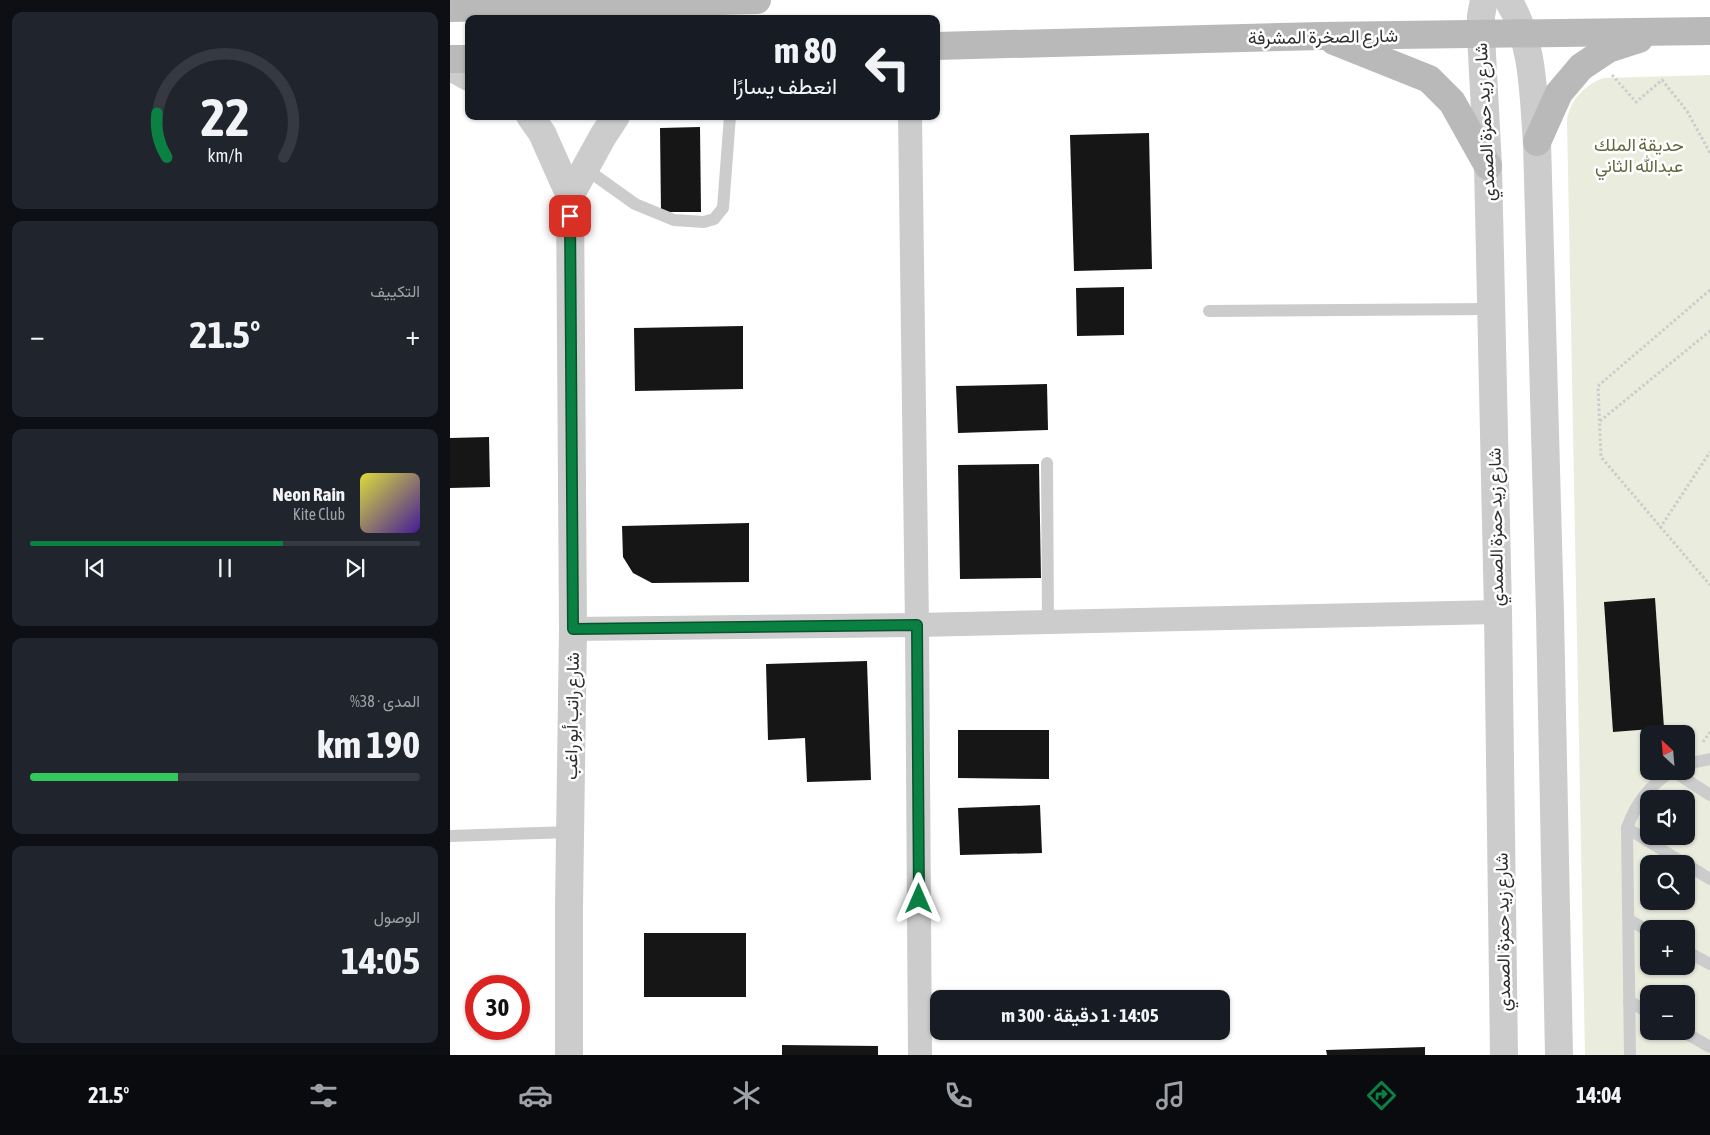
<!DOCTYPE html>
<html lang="ar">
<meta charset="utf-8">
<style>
:root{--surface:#171b24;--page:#20242c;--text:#f1f3f6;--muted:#9ea1a6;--line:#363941;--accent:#0b8043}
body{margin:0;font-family:"Asap Condensed",Vazirmatn,sans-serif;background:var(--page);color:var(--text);direction:rtl;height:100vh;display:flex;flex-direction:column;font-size:19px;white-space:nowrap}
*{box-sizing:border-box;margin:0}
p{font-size:16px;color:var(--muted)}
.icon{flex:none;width:28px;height:28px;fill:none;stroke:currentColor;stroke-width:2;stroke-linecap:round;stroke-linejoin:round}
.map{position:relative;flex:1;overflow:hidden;direction:ltr}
.side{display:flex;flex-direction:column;gap:12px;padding:12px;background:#0d0f14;width:450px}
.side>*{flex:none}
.top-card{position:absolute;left:15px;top:15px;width:475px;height:105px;border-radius:10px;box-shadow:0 1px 4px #0004;direction:rtl;background:#171b24;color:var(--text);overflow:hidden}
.needle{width:32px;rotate:334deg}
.buttons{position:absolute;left:1190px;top:725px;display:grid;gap:10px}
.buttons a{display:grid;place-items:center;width:55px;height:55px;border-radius:10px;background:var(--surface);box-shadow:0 1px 4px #0004;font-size:25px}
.speed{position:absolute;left:15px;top:975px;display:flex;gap:10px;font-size:25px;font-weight:700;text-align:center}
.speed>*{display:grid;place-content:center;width:65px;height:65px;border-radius:50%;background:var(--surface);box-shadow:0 1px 4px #0004;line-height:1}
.speed .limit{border:8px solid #d22;background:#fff;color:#111}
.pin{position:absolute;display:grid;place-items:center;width:42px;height:42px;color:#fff;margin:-21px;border-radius:10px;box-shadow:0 2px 8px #0006}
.me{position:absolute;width:55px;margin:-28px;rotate:0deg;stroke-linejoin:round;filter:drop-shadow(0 0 4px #0008)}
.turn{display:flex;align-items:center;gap:18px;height:105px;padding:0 20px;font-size:22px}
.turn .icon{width:65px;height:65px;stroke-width:2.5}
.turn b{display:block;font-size:35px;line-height:42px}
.big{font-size:38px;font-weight:700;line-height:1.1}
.side .tile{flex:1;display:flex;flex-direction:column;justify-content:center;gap:8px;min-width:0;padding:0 18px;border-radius:10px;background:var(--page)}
.side .dial{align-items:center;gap:0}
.dial svg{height:130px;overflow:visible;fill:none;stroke:var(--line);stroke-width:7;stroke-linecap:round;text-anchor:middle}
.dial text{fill:var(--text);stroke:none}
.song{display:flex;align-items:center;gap:15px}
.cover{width:60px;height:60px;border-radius:8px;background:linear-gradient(135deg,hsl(60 70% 55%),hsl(260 70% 35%))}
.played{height:5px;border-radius:2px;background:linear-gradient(90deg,var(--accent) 65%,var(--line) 65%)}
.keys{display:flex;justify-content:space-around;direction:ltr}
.heat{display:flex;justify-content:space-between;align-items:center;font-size:28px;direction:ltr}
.charge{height:8px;border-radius:4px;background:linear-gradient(90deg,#34c759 38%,var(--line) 0)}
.trip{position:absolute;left:480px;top:990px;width:300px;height:50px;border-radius:10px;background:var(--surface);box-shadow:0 1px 4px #0004;font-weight:700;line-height:50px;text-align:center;direction:rtl}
.menu{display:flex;height:80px;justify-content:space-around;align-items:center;background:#090b0e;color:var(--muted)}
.menu .icon{width:35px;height:35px}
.menu .selected{color:var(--accent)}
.menu b{font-size:22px;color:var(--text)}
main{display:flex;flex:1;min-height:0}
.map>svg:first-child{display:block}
</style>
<main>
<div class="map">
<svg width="1260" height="1055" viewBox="0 0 1260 1055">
<rect width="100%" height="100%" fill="#fff"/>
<!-- green -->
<path fill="#eaecde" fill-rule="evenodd" d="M 1260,75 L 1260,1055 L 1135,1055 L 1117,119 C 1122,98 1134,86 1153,78 ZM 1199,734 L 1236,734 L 1236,771 L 1199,771 ZM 1199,799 L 1236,799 L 1236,836 L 1199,836 ZM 1199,864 L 1236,864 L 1236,901 L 1199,901 ZM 1199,929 L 1236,929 L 1236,966 L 1199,966 ZM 1199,994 L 1236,994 L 1236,1031 L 1199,1031 Z"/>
<!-- building -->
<g fill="#161616">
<path d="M 250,127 L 251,212 L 211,212 L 210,128 Z"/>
<path d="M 699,133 L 702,269 L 624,271 L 620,135 Z"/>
<path d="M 674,287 L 674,335 L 627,336 L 626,288 Z"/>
<path d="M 293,326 L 293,389 L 185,391 L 184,328 Z"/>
<path d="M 597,384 L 598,430 L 508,433 L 506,386 Z"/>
<path d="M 39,437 L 40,487 L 0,488 L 0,438 Z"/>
<path d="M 589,464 L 591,578 L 510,579 L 508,465 Z"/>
<path d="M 299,523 L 299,582 L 202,583 L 183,573 L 173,557 L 172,526 Z"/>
<path d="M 1205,598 L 1214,728 L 1163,732 L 1154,602 Z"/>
<path d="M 417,661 L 421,780 L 357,782 L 355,738 L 318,740 L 316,664 Z"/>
<path d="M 508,730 L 599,730 L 599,779 L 508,778 Z"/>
<path d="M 590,805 L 592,853 L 510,855 L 508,808 Z"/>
<rect x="194" y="933" width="102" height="64"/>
<path d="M 332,1045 L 428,1046 L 428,1055 L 332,1055 Z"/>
<path d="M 975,1047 L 975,1055 L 877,1055 L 876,1050 Z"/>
</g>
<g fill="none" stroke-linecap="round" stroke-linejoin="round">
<!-- path -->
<g stroke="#ccc" stroke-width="3" stroke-dasharray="2.5 2.5" stroke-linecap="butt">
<path d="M 1162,75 L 1186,102 L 1212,80 L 1237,111 L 1260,153"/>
<path d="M 1260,290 L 1148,386 L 1151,457 L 1260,585"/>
<path d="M 1150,421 L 1260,331"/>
<path d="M 1210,528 L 1260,452"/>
<path d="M 1253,742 L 1260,732"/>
</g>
<!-- service -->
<g stroke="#ccc" stroke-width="12">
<path d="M 136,169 L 185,204 L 224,220 L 254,222 L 264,219 L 273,208 L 280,116"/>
<path d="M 759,311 L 1041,309"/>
<path d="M 597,463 L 598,622"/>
<path d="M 1236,764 L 1260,759"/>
<path d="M 1223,771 L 1260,795"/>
<path d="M 1177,828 L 1235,864"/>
<path d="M 0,836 L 121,832"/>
<path d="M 1236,864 L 1260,879"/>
<path d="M 1179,920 L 1199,931"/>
<path d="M 1236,951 L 1260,964"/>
<path d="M 1179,1001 L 1199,1013"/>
<path d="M 1232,1031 L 1260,1047"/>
<path d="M 1180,1055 L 1177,828 C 1186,803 1199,786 1222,771"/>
</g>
<!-- minor -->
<g stroke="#ccc" stroke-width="24">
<path d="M 460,116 L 467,625 L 470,1055"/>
<path d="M 123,629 L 467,625 L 1048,612"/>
</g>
<!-- tertiary -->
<g stroke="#ccc" stroke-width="28">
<path d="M 1034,0 L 1031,16 L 1031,35 L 1038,166 L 1048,612 L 1054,1055"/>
<path d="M 1058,0 C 1084,42 1083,94 1087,142 L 1100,614 L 1109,1055"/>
<path d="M 0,67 L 19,77"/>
<path d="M 80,116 L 92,133 L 120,196 L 123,629 L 119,907 L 119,1055"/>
<path d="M 120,196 L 153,136 L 166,116"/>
</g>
<!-- secondary -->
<g stroke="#b9b9b9" stroke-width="28">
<path d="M 0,8 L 307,0"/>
<path d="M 884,41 L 979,79 L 1002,102 L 1038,166"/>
<path d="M 486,46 L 871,36 L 1260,31"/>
<path d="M 0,59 L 19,59"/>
<path d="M 1087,142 L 1109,93 L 1131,67 L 1158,49 L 1189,39"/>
</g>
</g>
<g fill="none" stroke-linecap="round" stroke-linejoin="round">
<defs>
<path id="route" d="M 120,216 L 123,629 L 467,625 L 469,899"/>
</defs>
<!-- route casing -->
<use href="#route" stroke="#07532c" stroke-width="12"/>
<!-- route -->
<use href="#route" stroke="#0b8043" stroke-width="9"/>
</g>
<g text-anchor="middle" stroke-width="5" stroke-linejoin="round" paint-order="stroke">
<!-- street labels -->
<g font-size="18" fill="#2f2f2f" stroke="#fff">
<text transform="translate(873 37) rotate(-1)" y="6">شارع الصخرة المشرفة</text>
<text transform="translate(1035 122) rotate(-93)" y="6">شارع زيد حمزة الصمدي</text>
<text transform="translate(1046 527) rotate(-91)" y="6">شارع زيد حمزة الصمدي</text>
<text transform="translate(122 716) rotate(-89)" y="6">شارع راتب أبو راغب</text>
<text transform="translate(1053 932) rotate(-91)" y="6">شارع زيد حمزة الصمدي</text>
</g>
<!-- park labels -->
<g font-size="18" fill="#61693f" stroke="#fff">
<text x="1189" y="151">حديقة الملك<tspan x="1189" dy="21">عبدالله الثاني</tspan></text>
</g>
</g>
</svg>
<div class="buttons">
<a><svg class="needle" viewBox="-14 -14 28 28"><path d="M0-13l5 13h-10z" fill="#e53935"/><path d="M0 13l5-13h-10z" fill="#9ea1a6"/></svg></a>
<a><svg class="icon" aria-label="sound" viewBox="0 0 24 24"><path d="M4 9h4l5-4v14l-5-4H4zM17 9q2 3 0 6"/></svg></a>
<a><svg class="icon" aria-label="search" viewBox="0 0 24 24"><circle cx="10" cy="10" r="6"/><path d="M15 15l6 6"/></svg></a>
<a>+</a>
<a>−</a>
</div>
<div class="speed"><div class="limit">30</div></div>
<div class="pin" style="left:120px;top:216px;background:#d93025"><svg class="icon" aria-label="arrive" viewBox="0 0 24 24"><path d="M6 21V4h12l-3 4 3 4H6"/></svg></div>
<svg class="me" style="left:469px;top:899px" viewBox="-20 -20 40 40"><path d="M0-17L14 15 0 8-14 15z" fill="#0b8043" stroke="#fff" stroke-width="4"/></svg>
<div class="trip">14:05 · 1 دقيقة · 300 m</div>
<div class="top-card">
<div class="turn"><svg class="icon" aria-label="left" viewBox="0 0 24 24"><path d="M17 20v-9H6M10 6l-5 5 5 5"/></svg><div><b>80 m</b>انعطف يسارًا</div></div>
</div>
</div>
<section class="side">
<div class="tile dial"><svg viewBox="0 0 100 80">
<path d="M14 69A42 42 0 1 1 86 69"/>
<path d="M14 69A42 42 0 0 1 8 42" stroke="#0b8043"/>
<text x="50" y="56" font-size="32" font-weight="700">22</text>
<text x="50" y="72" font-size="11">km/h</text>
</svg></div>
<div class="tile"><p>التكييف</p>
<div class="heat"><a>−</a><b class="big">21.5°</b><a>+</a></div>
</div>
<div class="tile">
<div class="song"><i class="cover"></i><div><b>Neon Rain</b><p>Kite Club</p></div></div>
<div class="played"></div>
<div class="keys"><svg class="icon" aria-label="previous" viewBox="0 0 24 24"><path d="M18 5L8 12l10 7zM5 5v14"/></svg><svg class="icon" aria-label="pause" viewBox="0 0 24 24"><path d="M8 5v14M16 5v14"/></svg><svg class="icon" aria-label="next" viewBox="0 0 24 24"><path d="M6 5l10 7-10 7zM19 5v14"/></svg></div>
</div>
<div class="tile"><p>المدى · 38%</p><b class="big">190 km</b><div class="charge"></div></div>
<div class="tile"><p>الوصول</p><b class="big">14:05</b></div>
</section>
</main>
<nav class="menu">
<b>14:04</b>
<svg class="icon selected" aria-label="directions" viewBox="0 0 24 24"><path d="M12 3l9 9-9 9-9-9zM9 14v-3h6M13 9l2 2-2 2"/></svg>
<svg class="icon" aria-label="music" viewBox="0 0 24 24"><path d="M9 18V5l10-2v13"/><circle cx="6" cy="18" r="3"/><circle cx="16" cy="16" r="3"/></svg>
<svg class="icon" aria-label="phone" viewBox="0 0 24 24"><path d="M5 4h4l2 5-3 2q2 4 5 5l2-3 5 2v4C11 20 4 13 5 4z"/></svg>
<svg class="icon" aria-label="climate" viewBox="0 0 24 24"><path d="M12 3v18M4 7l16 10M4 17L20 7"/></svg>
<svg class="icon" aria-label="car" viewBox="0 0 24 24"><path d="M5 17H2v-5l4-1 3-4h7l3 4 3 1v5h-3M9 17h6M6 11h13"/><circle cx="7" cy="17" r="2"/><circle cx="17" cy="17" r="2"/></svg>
<svg class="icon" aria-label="filters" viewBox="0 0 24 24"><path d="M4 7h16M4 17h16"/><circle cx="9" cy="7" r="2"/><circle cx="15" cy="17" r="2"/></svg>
<b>21.5°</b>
</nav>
